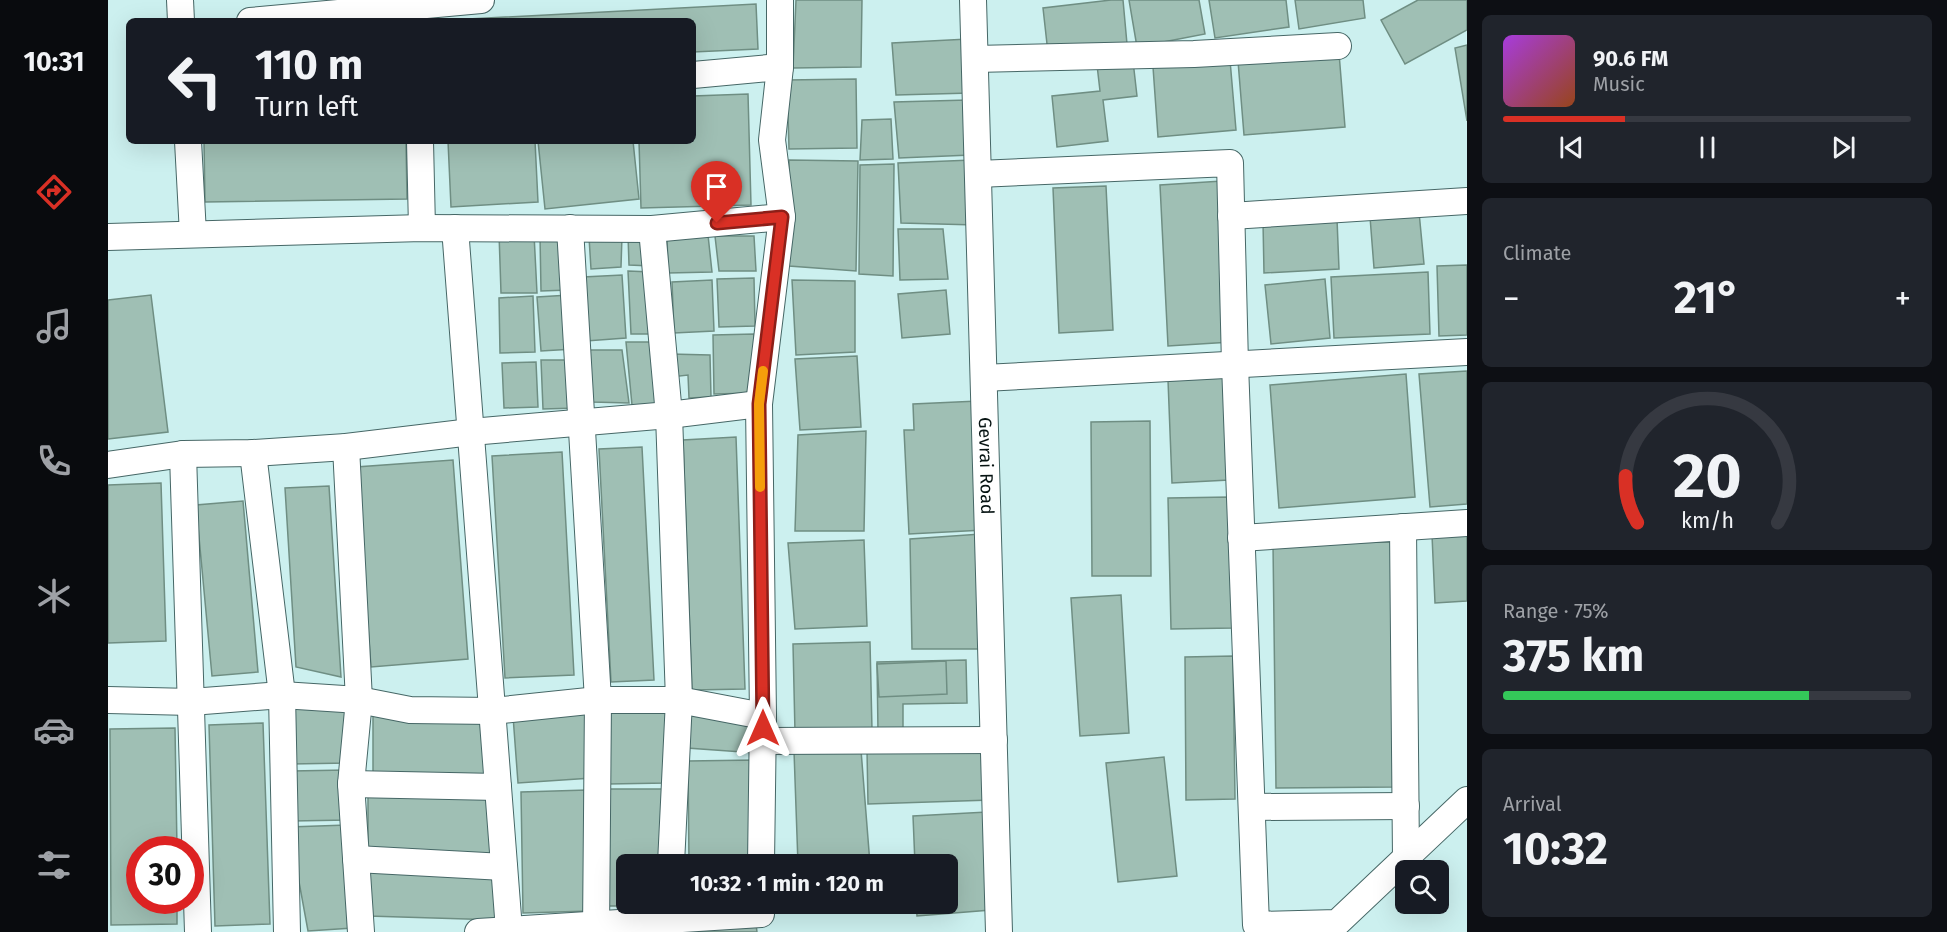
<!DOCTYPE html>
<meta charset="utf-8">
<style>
:root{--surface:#171b24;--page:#20242c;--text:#f1f3f6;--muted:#9ea1a6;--line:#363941;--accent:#d93025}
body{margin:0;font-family:"Fira Sans",sans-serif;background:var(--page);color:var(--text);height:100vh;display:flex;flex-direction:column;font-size:22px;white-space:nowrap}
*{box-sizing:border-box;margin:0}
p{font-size:20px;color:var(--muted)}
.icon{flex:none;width:33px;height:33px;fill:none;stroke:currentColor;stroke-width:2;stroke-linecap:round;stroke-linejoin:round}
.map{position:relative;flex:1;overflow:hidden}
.sheet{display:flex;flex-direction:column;gap:15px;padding:15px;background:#0d0f14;width:480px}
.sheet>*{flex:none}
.banner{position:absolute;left:18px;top:18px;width:570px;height:126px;border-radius:9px;box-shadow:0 6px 24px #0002;background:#171b24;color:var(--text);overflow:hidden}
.fabs{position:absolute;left:1287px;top:860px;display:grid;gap:12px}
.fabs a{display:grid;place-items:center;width:54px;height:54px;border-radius:9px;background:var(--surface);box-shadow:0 6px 24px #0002;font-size:30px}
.speed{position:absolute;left:18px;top:836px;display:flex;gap:12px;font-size:30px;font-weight:700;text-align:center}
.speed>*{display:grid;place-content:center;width:78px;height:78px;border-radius:50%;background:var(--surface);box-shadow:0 6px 24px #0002;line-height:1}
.speed .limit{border:9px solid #d22;background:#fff;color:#111}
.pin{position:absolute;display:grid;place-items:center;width:51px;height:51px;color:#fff;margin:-62px -26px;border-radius:50% 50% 50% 0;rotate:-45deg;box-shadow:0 0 6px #0007}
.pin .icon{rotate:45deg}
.me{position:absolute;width:66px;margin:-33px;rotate:0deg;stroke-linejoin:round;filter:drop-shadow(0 0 4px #0008)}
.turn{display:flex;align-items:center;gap:21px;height:126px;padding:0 30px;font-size:27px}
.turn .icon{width:78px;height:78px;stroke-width:2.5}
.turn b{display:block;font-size:42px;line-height:51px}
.big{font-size:45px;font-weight:700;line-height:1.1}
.sheet .tile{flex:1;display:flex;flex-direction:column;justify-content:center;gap:9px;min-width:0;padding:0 21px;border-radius:9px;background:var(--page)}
.sheet .dial{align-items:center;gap:0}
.dial svg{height:156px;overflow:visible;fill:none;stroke:var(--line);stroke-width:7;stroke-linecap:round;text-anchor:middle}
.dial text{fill:var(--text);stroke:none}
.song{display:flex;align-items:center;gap:18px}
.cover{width:72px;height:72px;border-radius:9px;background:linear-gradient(135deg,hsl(280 70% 55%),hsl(20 70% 35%))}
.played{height:6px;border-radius:3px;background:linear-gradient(90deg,var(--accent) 30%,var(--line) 30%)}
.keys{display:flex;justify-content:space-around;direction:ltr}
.heat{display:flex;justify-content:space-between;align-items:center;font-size:33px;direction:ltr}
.charge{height:9px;border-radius:4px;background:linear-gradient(90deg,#34c759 75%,var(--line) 0)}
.trip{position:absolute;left:508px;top:854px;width:342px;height:60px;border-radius:9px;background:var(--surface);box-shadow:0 6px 24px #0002;font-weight:700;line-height:60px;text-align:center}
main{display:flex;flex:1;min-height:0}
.dock{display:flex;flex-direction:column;width:108px;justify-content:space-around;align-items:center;background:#090b0e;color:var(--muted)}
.dock .icon{width:42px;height:42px}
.dock .selected{color:var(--accent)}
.dock b{font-size:27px;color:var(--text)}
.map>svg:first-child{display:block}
</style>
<main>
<nav class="dock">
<b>10:31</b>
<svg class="icon selected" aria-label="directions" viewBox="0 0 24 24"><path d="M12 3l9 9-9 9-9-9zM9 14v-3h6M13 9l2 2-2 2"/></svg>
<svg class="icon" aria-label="music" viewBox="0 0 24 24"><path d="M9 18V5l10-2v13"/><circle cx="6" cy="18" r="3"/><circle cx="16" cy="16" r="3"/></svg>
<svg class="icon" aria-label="phone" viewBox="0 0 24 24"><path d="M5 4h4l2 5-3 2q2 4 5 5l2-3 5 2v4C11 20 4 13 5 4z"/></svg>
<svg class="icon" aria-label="climate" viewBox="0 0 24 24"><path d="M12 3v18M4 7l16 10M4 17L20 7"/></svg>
<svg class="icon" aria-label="car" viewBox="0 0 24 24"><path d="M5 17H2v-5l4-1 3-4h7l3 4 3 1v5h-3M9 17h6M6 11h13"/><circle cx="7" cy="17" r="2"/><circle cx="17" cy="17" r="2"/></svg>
<svg class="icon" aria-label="filters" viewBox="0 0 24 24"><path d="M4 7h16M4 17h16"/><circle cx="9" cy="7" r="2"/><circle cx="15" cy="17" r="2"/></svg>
</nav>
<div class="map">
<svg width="1359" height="932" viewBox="0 0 1359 932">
<rect width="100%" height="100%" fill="#ccf0ef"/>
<!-- building -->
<g fill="#9fbfb4" stroke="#6f8e83" stroke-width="1.5">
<path d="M 688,0 L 754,0 L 753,67 L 685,68 Z"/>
<path d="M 1003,0 L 1015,0 L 1019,44 L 940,53 L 935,8 Z"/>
<path d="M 1021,0 L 1091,0 L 1097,34 L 1029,47 Z"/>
<path d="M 1101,0 L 1178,0 L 1181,27 L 1107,38 Z"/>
<path d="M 1187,0 L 1255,0 L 1257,18 L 1191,29 Z"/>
<path d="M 1310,0 L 1359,0 L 1359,30 L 1297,64 L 1273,20 Z"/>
<path d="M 648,4 L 650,49 L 585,52 L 585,21 L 342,21 L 342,20 Z"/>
<path d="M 860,39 L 863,93 L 788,95 L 784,43 Z"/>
<path d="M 1359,45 L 1359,121 L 1347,48 Z"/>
<path d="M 1231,53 L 1237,127 L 1136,135 L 1130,61 Z"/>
<path d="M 1122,60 L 1128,130 L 1050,137 L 1045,67 Z"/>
<path d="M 1025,61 L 1029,96 L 995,100 L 1000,141 L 949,147 L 944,96 L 992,91 L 989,65 Z"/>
<path d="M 748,79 L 749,148 L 681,149 L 679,80 Z"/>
<path d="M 640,94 L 643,205 L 533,208 L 531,141 L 585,141 L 585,96 Z"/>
<path d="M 860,100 L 863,155 L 791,158 L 786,102 Z"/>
<path d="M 783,119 L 785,159 L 752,160 L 754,120 Z"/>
<path d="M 96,141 L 298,141 L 299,199 L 97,202 Z"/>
<path d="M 340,141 L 427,141 L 430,202 L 343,207 Z"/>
<path d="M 430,141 L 525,141 L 531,199 L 437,209 Z"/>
<path d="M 681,160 L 750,161 L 748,271 L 681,266 Z"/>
<path d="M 864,160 L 868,225 L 793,223 L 790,163 Z"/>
<path d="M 786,164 L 785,276 L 751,274 L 752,165 Z"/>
<path d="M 1114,181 L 1123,342 L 1060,346 L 1052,185 Z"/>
<path d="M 998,186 L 1005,330 L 951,333 L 945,188 Z"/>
<path d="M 1311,212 L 1316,264 L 1266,268 L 1262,217 Z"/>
<path d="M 1229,219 L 1231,269 L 1156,273 L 1155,222 Z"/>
<path d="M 790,229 L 835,229 L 840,279 L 792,280 Z"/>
<path d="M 391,233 L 426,234 L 429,293 L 393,293 Z"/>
<path d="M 520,235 L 542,237 L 543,266 L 521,265 Z"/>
<path d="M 559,235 L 600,235 L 604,272 L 560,273 Z"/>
<path d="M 432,236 L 460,236 L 461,290 L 433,291 Z"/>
<path d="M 514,236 L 513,267 L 483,269 L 481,237 Z"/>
<path d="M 607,236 L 646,236 L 648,271 L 611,271 Z"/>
<path d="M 1359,265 L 1359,335 L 1331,336 L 1329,266 Z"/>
<path d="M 520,271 L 544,272 L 548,334 L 523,334 Z"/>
<path d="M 1320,272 L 1322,334 L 1226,338 L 1223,277 Z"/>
<path d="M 514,275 L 518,338 L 478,341 L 475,277 Z"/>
<path d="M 646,278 L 647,326 L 611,327 L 609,279 Z"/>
<path d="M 1217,279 L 1222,338 L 1163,344 L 1157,285 Z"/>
<path d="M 604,280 L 606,331 L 566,333 L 564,282 Z"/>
<path d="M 684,280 L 747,281 L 747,352 L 688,355 Z"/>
<path d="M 838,290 L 842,334 L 794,338 L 790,294 Z"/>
<path d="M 43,295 L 60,432 L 0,439 L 0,300 Z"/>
<path d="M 461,295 L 466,349 L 433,351 L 429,297 Z"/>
<path d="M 425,296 L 427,352 L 392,353 L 391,298 Z"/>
<path d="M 646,334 L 647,393 L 606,394 L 605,335 Z"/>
<path d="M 518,342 L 548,342 L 555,404 L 524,405 Z"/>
<path d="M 481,350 L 514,350 L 521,403 L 484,402 Z"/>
<path d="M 562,354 L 602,355 L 603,397 L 581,398 L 580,375 L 563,377 Z"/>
<path d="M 749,356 L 753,427 L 692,430 L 687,359 Z"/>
<path d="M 433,360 L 465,360 L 469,408 L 435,409 Z"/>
<path d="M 428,362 L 430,407 L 396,408 L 394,363 Z"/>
<path d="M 1359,371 L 1359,504 L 1322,507 L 1311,374 Z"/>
<path d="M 1298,374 L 1307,497 L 1171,508 L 1162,385 Z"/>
<path d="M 1117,378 L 1121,480 L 1064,483 L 1060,380 Z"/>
<path d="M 870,401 L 876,530 L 801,534 L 796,430 L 806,430 L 805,404 Z"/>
<path d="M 1042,421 L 1043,576 L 984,576 L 983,422 Z"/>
<path d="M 758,431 L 756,531 L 687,531 L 690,435 Z"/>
<path d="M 628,437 L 637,689 L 584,690 L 575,440 Z"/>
<path d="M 534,447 L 546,680 L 503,682 L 491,449 Z"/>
<path d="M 454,452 L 466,675 L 397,678 L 384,456 Z"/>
<path d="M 345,460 L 360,659 L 263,667 L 248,467 Z"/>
<path d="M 53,483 L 58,641 L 0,643 L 0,485 Z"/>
<path d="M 221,486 L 233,677 L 188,667 L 177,488 Z"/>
<path d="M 1122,497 L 1125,628 L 1063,629 L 1060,498 Z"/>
<path d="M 135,501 L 150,672 L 104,676 L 88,505 Z"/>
<path d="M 873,534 L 877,649 L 804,649 L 802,539 Z"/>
<path d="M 1359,534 L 1359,601 L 1327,603 L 1324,535 Z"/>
<path d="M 756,540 L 759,626 L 687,629 L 680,543 Z"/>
<path d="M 1283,542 L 1286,787 L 1168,788 L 1165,544 Z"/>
<path d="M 1013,595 L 1021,733 L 972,736 L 963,598 Z"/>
<path d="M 762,642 L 764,730 L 687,733 L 685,644 Z"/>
<path d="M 1125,656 L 1127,799 L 1078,800 L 1077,657 Z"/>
<path d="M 858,660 L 859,703 L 795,704 L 795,731 L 770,732 L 769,662 Z"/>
<path d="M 838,661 L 839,694 L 771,697 L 769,664 Z"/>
<path d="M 183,707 L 240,707 L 240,763 L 183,764 Z"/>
<path d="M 565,708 L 559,783 L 500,784 L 501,712 Z"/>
<path d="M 479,711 L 484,778 L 410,783 L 405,716 Z"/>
<path d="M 265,715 L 378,716 L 378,775 L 265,774 Z"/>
<path d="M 581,716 L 650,720 L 648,753 L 579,748 Z"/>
<path d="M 155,723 L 162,924 L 107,926 L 101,725 Z"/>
<path d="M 67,728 L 69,849 L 32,849 L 32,900 L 69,900 L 69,924 L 3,925 L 2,729 Z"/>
<path d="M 881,746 L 883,800 L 760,804 L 759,750 Z"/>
<path d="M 753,750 L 762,864 L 690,864 L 686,751 Z"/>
<path d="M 1056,757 L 1069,876 L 1010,882 L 998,763 Z"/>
<path d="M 648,760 L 649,864 L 581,864 L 580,761 Z"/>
<path d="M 239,770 L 240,820 L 184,821 L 183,771 Z"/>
<path d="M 497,789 L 558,789 L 557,864 L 519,864 L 519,903 L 557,903 L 557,906 L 496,906 Z"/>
<path d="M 479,790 L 482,911 L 415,913 L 413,792 Z"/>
<path d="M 260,791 L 381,795 L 384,859 L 260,851 Z"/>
<path d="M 879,812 L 883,910 L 809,916 L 808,903 L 840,903 L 840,864 L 807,864 L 805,816 Z"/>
<path d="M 239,825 L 245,928 L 200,931 L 181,827 Z"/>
<path d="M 261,867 L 389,873 L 391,920 L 260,916 Z"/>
<path d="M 692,903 L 766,903 L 692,907 Z"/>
<path d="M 647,916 L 649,932 L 503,932 Z"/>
</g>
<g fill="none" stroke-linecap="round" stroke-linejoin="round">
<defs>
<g id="street">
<path d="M 72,0 L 73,21"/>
<path id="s1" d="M 865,0 L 891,932"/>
<path d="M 142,21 L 373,0"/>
<path d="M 867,59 L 1086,54 L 1230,46"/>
<path d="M 585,75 L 672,67"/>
<path d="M 80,141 L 85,234"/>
<path d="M 312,141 L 314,228"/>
<path d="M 870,174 L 1122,163 L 1127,364 L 1148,925 L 1229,923 L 1359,800"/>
<path d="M 1123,216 L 1359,201"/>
<path d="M 347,228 L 401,930"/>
<path d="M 462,228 L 490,700 L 488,932"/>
<path d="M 544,229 L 561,415 L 571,700 L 563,864"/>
<path d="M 0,237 L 314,228 L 544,229 L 674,217"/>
<path d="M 876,378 L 1359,352"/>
<path d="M 238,447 L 251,700 L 243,784 L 253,932"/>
<path d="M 145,453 L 174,695 L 179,932"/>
<path d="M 75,454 L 90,932"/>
<path d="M 0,465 L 75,454 L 145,453 L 238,447 L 363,432 L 561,415 L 651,404"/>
<path d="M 1295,527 L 1298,858"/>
<path d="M 1133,538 L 1359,523"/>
<path d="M 0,700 L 83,702 L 174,695 L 251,700 L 302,710 L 385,711 L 490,700 L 571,700 L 655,716"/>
<path d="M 655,741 L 886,740"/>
<path d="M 243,784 L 390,787"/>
<path d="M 1144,807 L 1298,806"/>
<path d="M 248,859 L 396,867"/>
<path d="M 653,864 L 655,716 L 651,404 L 674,217 L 664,140 L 672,67 L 672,0"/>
<path d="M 370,932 L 653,914 L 653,903"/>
</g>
</defs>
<!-- street casing -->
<use href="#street" stroke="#466766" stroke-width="28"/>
<!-- street -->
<use href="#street" stroke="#fff" stroke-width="26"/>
</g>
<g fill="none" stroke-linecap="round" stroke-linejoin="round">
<defs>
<path id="route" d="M 609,223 L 674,217 L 651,404 L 655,728"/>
</defs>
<!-- route casing -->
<use href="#route" stroke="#8d1f18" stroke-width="15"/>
<!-- route -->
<use href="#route" stroke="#d93025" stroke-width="10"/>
<!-- slow -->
<path stroke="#f59e0b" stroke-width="10" d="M 652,487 L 651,404 L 655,371"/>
</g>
<g text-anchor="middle" stroke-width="4.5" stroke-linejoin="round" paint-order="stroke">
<!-- street labels -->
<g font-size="18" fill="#061312" stroke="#d9fefc">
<text dy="6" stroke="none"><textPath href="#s1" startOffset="466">Gevrai Road</textPath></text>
</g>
</g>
</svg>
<div class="fabs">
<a><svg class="icon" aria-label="search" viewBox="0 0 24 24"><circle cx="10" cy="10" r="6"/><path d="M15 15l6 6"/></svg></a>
</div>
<div class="speed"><div class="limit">30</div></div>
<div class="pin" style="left:609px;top:223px;background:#d93025"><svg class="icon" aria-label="arrive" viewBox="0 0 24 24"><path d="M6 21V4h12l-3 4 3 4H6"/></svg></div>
<svg class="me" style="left:655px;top:728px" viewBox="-20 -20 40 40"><path d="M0-17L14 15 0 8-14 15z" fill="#d93025" stroke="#fff" stroke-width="4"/></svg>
<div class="trip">10:32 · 1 min · 120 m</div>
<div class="banner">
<div class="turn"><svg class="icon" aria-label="left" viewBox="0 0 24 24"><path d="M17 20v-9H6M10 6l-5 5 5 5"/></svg><div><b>110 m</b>Turn left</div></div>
</div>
</div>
<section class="sheet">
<div class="tile">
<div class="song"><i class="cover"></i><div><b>90.6 FM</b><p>Music</p></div></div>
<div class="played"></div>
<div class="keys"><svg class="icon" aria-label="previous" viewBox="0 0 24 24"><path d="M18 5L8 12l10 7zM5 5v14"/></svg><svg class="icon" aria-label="pause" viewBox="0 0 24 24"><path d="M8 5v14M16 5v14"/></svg><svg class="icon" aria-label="next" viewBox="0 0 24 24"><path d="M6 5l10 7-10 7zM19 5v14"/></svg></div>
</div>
<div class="tile"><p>Climate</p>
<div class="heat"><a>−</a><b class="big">21°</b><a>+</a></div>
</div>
<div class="tile dial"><svg viewBox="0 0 100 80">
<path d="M14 69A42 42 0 1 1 86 69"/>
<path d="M14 69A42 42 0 0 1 8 45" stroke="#d93025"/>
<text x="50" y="56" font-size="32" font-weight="700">20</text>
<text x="50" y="72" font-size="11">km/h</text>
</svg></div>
<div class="tile"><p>Range · 75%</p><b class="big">375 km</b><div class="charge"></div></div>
<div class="tile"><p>Arrival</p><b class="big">10:32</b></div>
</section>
</main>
